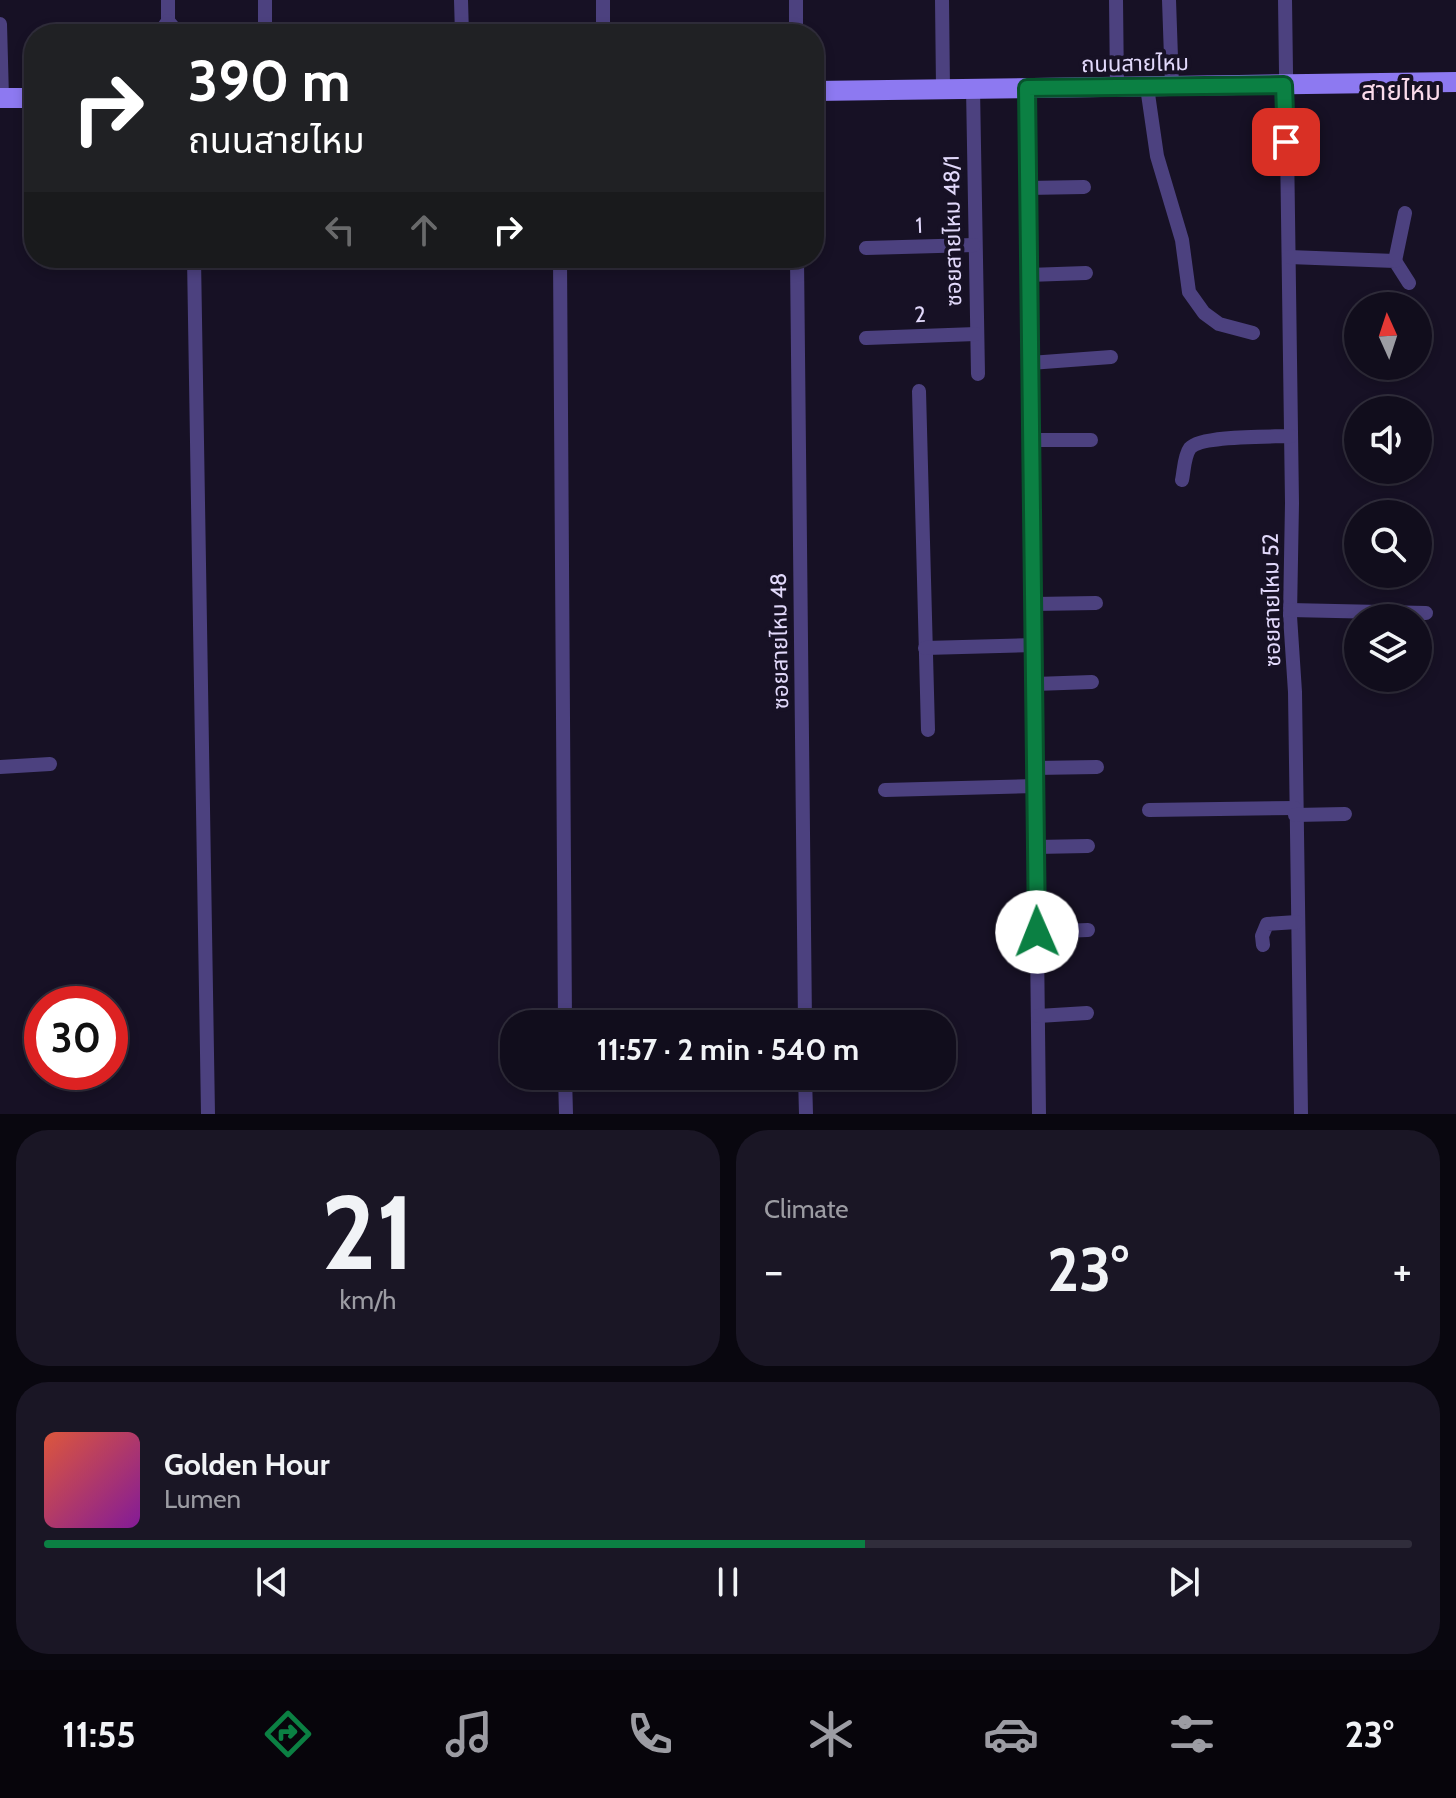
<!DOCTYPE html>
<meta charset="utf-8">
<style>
:root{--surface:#110d1c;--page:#1a1625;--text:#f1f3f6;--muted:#9c9ca3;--line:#302d3b;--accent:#0b8043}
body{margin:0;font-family:Cabin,"Noto Sans Thai",sans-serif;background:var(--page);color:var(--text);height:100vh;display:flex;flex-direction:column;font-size:30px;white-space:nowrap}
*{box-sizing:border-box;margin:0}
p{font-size:26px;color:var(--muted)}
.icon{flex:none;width:44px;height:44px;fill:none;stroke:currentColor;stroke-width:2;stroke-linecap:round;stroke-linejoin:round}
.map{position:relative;height:1114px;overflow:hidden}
.details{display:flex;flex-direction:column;gap:16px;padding:16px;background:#09070f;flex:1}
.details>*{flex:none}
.hud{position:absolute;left:24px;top:24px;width:800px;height:244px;border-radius:32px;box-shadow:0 4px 12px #0003,0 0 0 2px var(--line);background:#202124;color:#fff;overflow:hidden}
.needle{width:52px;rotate:357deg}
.fabs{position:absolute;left:1344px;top:292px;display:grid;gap:16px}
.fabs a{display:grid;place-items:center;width:88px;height:88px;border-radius:50%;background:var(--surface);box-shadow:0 4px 12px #0003,0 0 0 2px var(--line);font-size:40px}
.speed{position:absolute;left:24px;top:986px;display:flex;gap:16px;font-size:40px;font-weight:700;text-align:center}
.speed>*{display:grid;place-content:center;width:104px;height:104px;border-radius:50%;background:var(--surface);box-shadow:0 4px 12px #0003,0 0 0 2px var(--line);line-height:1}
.speed .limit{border:12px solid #d22;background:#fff;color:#111}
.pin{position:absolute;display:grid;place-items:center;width:68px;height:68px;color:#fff;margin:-34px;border-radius:16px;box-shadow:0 4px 12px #0006}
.me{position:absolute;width:88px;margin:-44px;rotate:359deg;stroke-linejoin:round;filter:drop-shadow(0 0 6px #0008)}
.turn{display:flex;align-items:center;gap:28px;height:168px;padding:0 32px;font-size:36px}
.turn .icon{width:104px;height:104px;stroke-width:2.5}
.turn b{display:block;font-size:56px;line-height:68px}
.lanes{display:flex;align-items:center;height:76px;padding:0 32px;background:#0003;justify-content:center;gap:40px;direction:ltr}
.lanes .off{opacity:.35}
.big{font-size:60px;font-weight:700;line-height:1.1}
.details .widget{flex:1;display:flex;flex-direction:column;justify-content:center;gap:12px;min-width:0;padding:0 28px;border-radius:32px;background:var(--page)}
.details .dial{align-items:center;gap:0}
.dial b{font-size:104px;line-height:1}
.song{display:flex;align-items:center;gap:24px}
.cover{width:96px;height:96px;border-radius:12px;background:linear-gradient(135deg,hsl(10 70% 55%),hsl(290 70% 35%))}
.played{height:8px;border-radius:4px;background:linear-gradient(90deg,var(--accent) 60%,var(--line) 60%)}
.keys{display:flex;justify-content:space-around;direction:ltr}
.heat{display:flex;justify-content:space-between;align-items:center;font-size:44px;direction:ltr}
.details .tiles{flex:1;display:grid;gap:16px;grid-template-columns:1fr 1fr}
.widget:last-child{grid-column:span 2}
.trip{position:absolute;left:500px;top:1010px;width:456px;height:80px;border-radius:32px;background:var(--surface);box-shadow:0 4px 12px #0003,0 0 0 2px var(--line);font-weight:700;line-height:80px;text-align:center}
.tabs{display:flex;height:128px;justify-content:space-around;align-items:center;background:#07050b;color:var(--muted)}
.tabs .icon{width:56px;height:56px}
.tabs .on{color:var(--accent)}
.tabs b{font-size:36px;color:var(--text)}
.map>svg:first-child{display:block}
</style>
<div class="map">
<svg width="1456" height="1114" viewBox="0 0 1456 1114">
<rect width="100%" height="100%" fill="#171125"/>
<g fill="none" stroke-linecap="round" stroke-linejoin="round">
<!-- minor -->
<g stroke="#4c417f" stroke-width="14">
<path d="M 168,0 L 168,21"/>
<path d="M 265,0 L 265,34"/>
<path d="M 461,0 L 462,34"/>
<path d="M 603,0 L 603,34"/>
<path d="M 942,0 L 943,88"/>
<path d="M 1116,0 L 1117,87"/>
<path d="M 1169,0 L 1172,86"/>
<path d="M 1285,0 L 1292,503 L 1290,616 L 1295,692 L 1301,1114"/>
<path d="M 168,21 L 179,34"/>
<path d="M 0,24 L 2,98"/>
<path d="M 159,34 L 168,21"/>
<path d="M 796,34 L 796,0"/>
<path d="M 1147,87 L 1157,156 L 1182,240 L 1189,292 L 1204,313 L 1219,324 L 1253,333"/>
<path d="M 973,88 L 978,374"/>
<path d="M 1027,88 L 1039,1114"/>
<path d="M 1027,188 L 1084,187"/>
<path d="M 866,248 L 974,245"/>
<path d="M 1289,257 L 1395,261 L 1409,283"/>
<path d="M 194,258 L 208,1114"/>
<path d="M 560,258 L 565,1024"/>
<path d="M 797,258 L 805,1024"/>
<path d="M 1395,261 L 1405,213"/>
<path d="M 1028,275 L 1086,273"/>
<path d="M 866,338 L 976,334"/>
<path d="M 1030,363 L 1111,357"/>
<path d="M 919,391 L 928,730"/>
<path d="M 1031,440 L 1091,440"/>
<path d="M 1182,480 C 1184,471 1184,456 1190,448 C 1201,435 1272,437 1291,436"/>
<path d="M 1034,604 L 1096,603"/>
<path d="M 1290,610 L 1426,613"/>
<path d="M 925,648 L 1034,645"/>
<path d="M 1035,684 L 1092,682"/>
<path d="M 0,767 L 50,764"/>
<path d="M 1035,768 L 1097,767"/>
<path d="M 885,790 L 1035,786"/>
<path d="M 1149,810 L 1295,808"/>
<path d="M 1295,815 L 1345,814"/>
<path d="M 1036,847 L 1088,846"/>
<path d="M 1037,932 L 1088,930"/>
<path d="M 1263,945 L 1262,936 L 1267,924 L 1297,922"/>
<path d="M 1038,1016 L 1087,1013"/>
<path d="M 565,1076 L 566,1114"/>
<path d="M 805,1076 L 806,1114"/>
</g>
<!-- secondary -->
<g stroke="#8d79f1" stroke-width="20">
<path d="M 814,91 L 1456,82"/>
<path d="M 0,98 L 34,98"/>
</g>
</g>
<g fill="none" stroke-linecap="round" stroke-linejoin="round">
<defs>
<path id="route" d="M 1037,932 L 1027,88 L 1284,85 L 1286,142"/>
</defs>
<!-- route casing -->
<use href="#route" stroke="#07532c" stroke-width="20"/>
<!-- route -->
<use href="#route" stroke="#0b8043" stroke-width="14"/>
</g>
<g text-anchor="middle" stroke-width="8" stroke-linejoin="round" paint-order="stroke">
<!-- street labels -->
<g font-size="22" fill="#e2d9fb" stroke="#171125">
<text transform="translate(1135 63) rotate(-1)" y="8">ถนนสายไหม</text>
<text transform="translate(919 225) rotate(-2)" y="8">1</text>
<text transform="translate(952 231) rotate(-91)" y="8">ซอยสายไหม 48/1</text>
<text transform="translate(920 314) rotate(-2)" y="8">2</text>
<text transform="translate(1271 600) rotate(-91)" y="8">ซอยสายไหม 52</text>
<text transform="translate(779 641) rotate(-91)" y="8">ซอยสายไหม 48</text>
</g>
<!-- quarter labels -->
<g font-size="26" fill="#fbdbeb" stroke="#171125">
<text x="1401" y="100">สายไหม</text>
</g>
</g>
</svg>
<div class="fabs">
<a><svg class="needle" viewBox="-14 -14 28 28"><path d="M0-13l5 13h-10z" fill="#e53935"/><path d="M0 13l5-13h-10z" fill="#9c9ca3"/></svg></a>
<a><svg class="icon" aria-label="sound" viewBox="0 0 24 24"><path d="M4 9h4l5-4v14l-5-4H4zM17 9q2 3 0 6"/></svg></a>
<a><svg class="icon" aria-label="search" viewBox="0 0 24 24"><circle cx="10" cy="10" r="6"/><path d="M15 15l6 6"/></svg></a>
<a><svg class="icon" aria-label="layers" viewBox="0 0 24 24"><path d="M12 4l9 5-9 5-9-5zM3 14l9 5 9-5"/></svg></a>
</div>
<div class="speed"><div class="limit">30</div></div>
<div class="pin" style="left:1286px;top:142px;background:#d93025"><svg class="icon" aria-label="arrive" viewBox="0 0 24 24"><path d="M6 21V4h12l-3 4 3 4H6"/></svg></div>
<svg class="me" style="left:1037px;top:932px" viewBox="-20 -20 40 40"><circle r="19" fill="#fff"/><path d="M0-13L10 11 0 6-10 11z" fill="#0b8043"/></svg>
<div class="trip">11:57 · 2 min · 540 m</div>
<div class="hud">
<div class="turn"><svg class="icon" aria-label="right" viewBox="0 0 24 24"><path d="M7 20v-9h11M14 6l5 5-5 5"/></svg><div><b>390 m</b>ถนนสายไหม</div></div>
<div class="lanes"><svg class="icon off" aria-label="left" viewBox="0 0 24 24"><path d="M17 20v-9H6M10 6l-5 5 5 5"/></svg><svg class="icon off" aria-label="ahead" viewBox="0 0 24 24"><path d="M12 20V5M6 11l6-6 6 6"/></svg><svg class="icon" aria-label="right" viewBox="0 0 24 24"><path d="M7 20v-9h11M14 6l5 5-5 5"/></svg></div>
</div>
</div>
<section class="details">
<div class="tiles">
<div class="widget dial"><b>21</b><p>km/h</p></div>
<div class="widget"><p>Climate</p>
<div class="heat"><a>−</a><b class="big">23°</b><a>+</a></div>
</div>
<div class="widget">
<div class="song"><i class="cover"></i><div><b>Golden Hour</b><p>Lumen</p></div></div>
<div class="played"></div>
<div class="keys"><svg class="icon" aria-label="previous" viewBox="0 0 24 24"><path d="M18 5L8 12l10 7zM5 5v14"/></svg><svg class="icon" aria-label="pause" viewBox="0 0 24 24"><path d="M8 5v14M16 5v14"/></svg><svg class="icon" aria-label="next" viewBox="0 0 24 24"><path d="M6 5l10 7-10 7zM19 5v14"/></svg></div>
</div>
</div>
</section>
<nav class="tabs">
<b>11:55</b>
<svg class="icon on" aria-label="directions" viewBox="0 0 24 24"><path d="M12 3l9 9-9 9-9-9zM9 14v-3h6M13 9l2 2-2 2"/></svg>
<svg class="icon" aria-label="music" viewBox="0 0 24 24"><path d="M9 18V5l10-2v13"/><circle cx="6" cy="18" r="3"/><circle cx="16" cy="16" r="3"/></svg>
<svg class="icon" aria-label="phone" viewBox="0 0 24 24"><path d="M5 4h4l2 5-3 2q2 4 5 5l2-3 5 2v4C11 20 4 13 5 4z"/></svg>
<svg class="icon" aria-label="climate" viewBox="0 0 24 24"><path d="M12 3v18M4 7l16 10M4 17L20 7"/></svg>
<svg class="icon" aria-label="car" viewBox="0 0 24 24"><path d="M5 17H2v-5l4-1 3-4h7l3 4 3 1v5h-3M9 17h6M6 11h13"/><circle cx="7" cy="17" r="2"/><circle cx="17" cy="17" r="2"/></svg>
<svg class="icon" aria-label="filters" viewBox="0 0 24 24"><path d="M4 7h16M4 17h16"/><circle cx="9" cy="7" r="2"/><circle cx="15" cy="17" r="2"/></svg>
<b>23°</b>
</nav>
